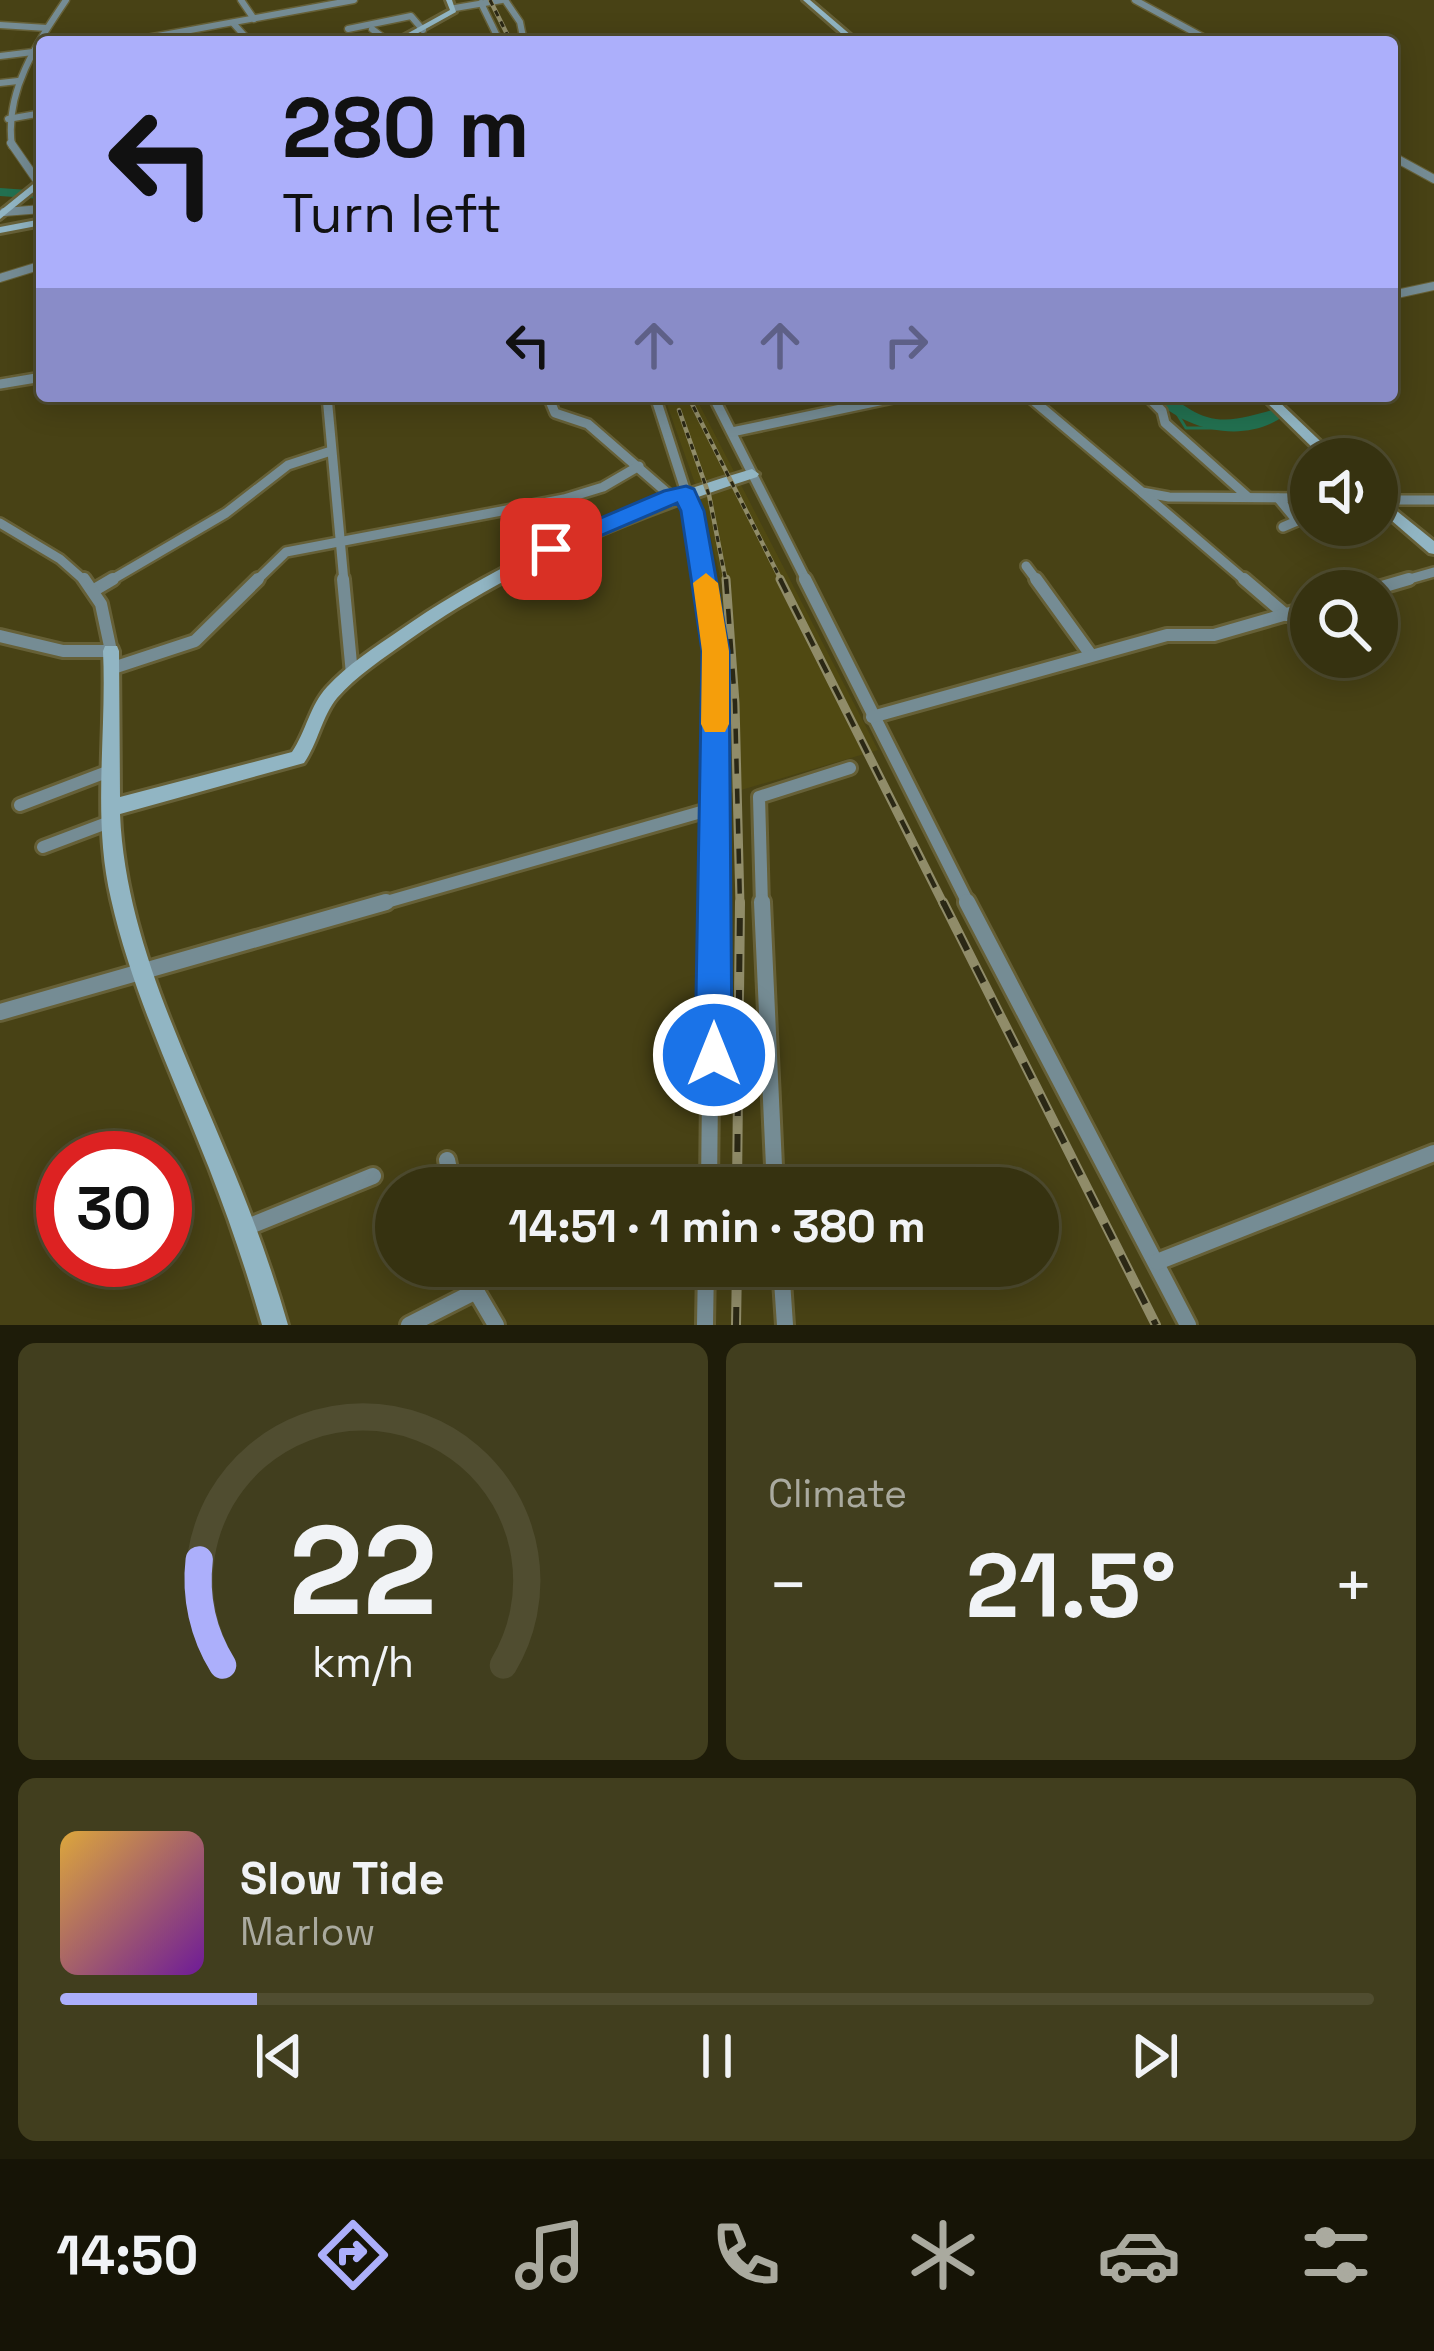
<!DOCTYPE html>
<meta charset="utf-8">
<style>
:root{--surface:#363210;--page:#413e1e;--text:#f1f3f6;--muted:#aaaa9f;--line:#504d30;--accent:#acaffb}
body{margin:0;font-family:"Space Grotesk",sans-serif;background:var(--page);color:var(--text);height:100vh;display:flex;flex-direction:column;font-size:45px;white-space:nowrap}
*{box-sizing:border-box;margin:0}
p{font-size:39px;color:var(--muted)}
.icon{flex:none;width:66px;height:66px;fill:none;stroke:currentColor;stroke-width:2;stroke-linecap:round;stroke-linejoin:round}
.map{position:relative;height:1325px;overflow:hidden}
.panel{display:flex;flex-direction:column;gap:18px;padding:18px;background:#1e1c09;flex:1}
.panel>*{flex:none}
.banner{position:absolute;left:36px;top:36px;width:1362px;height:366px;border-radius:12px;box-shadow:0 6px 30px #0003,0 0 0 3px var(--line);background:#acaffb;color:#111;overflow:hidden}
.controls{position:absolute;left:1290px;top:438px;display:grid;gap:24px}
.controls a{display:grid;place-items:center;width:108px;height:108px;border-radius:50%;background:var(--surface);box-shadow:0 6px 30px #0003,0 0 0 3px var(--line);font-size:60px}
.speed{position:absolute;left:36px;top:1131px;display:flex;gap:24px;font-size:60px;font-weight:700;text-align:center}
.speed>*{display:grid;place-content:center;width:156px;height:156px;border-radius:50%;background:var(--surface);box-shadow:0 6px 30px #0003,0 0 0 3px var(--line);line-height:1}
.speed .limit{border:18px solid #d22;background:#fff;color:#111}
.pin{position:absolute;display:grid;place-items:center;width:102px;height:102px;color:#fff;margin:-51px;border-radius:24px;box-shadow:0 6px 18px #0006}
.me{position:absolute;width:132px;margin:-66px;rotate:0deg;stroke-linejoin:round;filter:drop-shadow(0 0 9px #0008)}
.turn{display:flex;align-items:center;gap:42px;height:252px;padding:0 48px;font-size:54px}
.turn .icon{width:156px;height:156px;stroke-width:2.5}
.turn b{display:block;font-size:84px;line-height:102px}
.lanes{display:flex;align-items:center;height:114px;padding:0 48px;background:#0003;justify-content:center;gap:60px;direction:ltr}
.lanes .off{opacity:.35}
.big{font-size:90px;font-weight:600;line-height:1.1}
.panel .tile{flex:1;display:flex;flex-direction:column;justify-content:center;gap:18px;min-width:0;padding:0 42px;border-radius:18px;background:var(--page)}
.panel .dial{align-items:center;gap:0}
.dial svg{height:312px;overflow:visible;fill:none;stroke:var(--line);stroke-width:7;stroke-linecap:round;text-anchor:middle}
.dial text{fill:var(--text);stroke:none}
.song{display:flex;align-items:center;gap:36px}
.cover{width:144px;height:144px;border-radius:18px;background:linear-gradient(135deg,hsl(40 70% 55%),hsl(280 70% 35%))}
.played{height:12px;border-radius:6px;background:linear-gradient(90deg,var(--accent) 15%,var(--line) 15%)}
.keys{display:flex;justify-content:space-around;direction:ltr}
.heat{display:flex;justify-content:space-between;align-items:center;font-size:66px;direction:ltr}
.panel .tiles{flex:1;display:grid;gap:18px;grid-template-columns:1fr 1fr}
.tile:last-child{grid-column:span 2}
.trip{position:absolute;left:375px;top:1167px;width:684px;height:120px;border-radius:60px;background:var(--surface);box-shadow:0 6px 30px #0003,0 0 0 3px var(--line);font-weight:600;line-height:120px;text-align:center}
.tabs{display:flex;height:192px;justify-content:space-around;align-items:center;background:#161406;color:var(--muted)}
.tabs .icon{width:84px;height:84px}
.tabs .selected{color:var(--accent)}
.tabs b{font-size:54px;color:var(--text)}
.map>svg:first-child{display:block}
</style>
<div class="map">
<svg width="1434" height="1325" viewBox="0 0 1434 1325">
<rect width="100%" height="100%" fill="#484215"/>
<!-- built -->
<path fill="#504912" d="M 664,396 L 695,396 L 878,750 L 724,795 L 722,585 L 704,509 Z"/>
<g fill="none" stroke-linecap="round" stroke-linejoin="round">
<!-- stream -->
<path stroke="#227050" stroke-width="3" d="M 1173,407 L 1186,428 L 1223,428"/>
<!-- river -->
<g fill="#227050" fill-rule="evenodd">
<path d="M 0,188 L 42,191 L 42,199 L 0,196 Z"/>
<path d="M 1152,396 C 1182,396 1181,409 1207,417 C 1230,424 1254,415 1276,409 L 1285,415 C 1246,445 1184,431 1152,396 Z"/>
</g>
<defs>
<g id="street-far4">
<path d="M 241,0 L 254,19"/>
<path d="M 505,0 L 520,22 L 524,42"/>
<path d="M 1135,0 L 1212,42"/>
<path d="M 481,3 L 500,42"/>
<path d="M 455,8 L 502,0"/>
<path d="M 233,23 L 250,42"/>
<path d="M 0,25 L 47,28"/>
<path d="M 348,29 L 411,16 L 423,30"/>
<path d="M 372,29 L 389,42"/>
<path d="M 125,42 L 354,0"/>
<path d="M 0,56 L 33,52"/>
<path d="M 0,83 L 18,81"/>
<path d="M 8,119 L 42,113"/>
<path d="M 12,146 C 4,92 37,43 66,0"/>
</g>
<g id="street-far3">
<path d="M 11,143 L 38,182"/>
<path d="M 1392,156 L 1434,179"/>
<path d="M 4,212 L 42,209"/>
<path d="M 0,278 L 42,265"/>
<path d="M 1392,295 L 1434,286"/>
</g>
<g id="street-far2">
<path d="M 0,384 L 42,377"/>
<path d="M 327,396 L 344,582"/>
<path d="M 548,396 L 555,413 L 588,424 L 672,497"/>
<path d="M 655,396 L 692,511 L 704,582"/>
<path d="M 713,396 L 807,582"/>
<path d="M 1028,396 L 1142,492 L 1169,497 L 1311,498"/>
<path d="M 1147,396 L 1162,411 L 1165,423 L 1248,497"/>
<path d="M 732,432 L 903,396"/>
<path d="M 1311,468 L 1307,473 L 1311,478"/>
<path d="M 1143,493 L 1247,582"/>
<path d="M 1278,498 L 1297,521 L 1283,527"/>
<path d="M 1377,500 L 1434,500"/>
<path d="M 0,523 L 60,559 L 86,582"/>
<path d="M 551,549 L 564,565"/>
<path d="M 1026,566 L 1038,582"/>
<path d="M 108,582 L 226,513 L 288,465 L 331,451"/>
<path d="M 255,582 L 286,552 L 564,499 L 603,487 L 639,466"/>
<path d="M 1399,582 L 1434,572"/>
</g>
<g id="street-far1">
<path d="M 343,579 L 352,674"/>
<path d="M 703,579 L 715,651 L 712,905"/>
<path d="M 805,579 L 969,905"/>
<path d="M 1036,579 L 1091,655"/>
<path d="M 1244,579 L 1286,615"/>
<path d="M 96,589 L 113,579"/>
<path d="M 1368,591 L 1409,579"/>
<path d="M 0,636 L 63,651 L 111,651 L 101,604 L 84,579"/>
<path d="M 113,668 L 195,641 L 258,579"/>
<path d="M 872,717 L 1167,635 L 1214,635 L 1311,607"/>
<path d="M 20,805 L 112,770"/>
<path d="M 43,847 L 112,821"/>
<path d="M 376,905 L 715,808"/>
<path d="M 762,905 L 759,797 L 850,768"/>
</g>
<g id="street">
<path d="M 762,902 L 775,1188"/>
<path d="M 967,902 L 1188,1325"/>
<path d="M 0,1012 L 386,902"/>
<path d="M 447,1160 L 453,1188"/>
<path d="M 709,1188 L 712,902"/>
<path d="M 245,1228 L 373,1176"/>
<path d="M 1157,1262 L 1434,1153"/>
<path d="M 470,1266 L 476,1291 L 496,1325"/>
<path d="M 781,1266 L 785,1325"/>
<path d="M 409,1325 L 476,1291"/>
<path d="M 705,1325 L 706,1266"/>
</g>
<g id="secondary">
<path d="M 446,0 L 452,0 L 456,12 L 402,42 L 392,42 L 450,10 Z"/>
<path d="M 803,0 L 810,0 L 859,42 L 851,42 Z"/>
<path d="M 42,177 L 42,185 L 0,219 L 0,211 Z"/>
<path d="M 42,219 L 42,225 L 0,233 L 0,227 Z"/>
<path d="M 1260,396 L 1273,396 L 1339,459 L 1324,459 Z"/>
<path d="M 752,469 L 759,474 L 757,477 C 634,517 515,565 409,640 C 385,657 356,676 337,698 C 322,716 318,743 304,763 L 120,814 C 125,933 181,1044 226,1153 C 250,1209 271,1266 288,1325 L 262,1325 C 247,1272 229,1219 209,1168 C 174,1079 132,992 111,899 C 92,818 107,733 103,651 L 105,646 L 117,646 L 119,651 L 120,797 L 292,752 C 306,732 310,705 327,687 C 347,665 375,647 400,630 C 506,556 628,506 752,469 Z"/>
<path d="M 1377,495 L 1434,541 L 1434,554 L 1429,553 L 1377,508 Z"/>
</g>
</defs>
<!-- street-far4 casing -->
<use href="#street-far4" stroke="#666037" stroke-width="9"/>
<!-- street-far3 casing -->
<use href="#street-far3" stroke="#666037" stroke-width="10"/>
<!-- street-far2 casing -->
<use href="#street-far2" stroke="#666037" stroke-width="14"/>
<!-- street-far1 casing -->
<use href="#street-far1" stroke="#666037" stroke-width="18"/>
<!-- street casing -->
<use href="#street" stroke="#666037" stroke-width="22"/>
<!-- secondary casing -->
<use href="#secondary" stroke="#666037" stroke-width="6"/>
<!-- street-far4 -->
<use href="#street-far4" stroke="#758c94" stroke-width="6"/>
<!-- street-far3 -->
<use href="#street-far3" stroke="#758c94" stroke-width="8"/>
<!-- street-far2 -->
<use href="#street-far2" stroke="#758c94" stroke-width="9"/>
<!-- street-far1 -->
<use href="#street-far1" stroke="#758c94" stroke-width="12"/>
<!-- street -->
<use href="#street" stroke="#758c94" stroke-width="16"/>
<!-- secondary -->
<use href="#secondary" fill="#91b5c3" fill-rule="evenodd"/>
<defs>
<g id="rail-far2">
<path d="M 490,0 L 511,42"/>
<path d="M 688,396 L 782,582"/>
<path d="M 679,410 L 709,495 L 726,582"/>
</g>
<g id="rail-far1">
<path d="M 726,579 L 735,703 L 740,905"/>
<path d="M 780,579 L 944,905"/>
</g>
<g id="rail">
<path d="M 943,902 L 1156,1325"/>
<path d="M 737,1188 L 740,902"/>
<path d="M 736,1325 L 737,1266"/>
</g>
</defs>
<!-- rail-far2 casing -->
<use href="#rail-far2" stroke="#908c69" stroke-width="4.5"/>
<!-- rail-far1 casing -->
<use href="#rail-far1" stroke="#908c69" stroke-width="9"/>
<!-- rail casing -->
<use href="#rail" stroke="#908c69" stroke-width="10"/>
<!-- rail-far2 -->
<use href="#rail-far2" stroke="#2b2815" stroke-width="3" stroke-dasharray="6" stroke-linecap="butt"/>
<!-- rail-far1 -->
<use href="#rail-far1" stroke="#2b2815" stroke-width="4.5" stroke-dasharray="15" stroke-linecap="butt"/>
<!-- rail -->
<use href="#rail" stroke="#2b2815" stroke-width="6" stroke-dasharray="18" stroke-linecap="butt"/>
</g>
<!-- route -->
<path fill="#1a73e8" stroke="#114b97" stroke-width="3" d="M 686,486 L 694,489 L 704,511 L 729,651 L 732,1055 L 727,1068 L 714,1073 L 701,1068 L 695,1055 L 702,651 L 681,511 L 677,503 L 551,557 L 539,549 L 542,543 L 664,491 Z"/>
<!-- slow -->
<path fill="#f59e0b" d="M 706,573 L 718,583 L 729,651 L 729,724 L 725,732 L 705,732 L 701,724 L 702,651 L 693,583 Z"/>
</svg>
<div class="controls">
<a><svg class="icon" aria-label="sound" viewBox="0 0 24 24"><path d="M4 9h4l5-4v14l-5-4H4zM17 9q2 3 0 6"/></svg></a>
<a><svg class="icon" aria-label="search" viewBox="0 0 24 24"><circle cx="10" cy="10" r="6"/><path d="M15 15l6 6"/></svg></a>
</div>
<div class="speed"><div class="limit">30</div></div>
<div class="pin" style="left:551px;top:549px;background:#d93025"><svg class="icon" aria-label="arrive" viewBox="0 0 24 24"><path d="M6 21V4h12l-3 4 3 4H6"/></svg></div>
<svg class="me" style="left:714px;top:1055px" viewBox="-20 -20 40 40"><circle r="17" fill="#1a73e8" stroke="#fff" stroke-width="3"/><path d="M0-11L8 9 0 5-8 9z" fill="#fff"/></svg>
<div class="trip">14:51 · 1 min · 380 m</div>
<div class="banner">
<div class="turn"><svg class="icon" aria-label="left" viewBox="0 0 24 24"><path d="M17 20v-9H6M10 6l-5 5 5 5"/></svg><div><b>280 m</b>Turn left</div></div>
<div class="lanes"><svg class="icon" aria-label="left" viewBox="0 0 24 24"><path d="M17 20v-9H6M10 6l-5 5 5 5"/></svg><svg class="icon off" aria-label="ahead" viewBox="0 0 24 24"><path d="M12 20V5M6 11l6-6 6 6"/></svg><svg class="icon off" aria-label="ahead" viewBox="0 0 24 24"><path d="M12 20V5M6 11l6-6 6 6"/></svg><svg class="icon off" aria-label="right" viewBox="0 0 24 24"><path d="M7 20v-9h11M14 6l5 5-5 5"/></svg></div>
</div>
</div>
<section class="panel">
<div class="tiles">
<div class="tile dial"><svg viewBox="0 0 100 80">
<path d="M14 69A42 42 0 1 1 86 69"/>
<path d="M14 69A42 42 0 0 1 8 42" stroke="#acaffb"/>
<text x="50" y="56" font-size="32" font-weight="700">22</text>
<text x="50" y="72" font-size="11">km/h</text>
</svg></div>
<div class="tile"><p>Climate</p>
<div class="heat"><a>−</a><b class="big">21.5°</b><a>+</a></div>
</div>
<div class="tile">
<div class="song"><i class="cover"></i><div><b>Slow Tide</b><p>Marlow</p></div></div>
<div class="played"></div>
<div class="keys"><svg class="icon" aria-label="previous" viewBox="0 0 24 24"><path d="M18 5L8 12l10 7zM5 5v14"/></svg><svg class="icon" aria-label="pause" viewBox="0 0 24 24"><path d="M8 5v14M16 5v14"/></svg><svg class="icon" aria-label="next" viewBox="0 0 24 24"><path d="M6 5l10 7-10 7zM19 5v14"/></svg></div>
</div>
</div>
</section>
<nav class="tabs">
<b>14:50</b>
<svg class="icon selected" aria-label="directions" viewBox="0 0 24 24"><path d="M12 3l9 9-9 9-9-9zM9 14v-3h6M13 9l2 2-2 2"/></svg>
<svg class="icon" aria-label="music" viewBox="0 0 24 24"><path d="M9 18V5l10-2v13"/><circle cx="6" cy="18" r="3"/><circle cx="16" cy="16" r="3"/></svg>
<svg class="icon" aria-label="phone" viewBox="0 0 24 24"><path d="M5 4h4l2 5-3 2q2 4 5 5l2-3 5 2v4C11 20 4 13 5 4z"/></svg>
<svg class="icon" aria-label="climate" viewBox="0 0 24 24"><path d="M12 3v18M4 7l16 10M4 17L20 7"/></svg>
<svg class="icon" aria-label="car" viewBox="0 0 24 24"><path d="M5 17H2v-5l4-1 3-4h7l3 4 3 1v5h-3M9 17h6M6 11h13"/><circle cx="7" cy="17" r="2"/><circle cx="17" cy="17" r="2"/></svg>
<svg class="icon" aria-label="filters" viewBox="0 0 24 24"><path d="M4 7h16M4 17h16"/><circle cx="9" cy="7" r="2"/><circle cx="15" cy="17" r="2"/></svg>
</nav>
